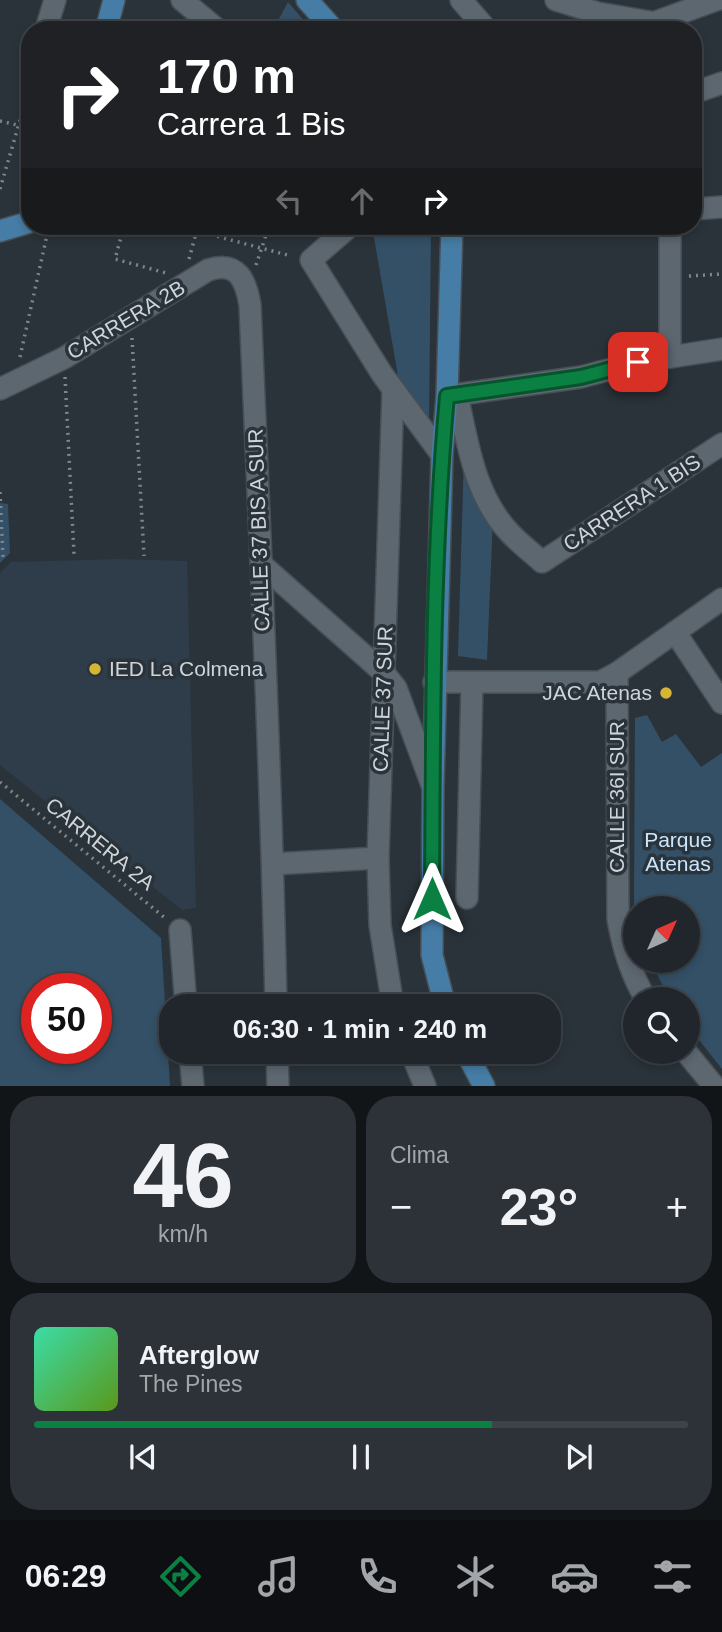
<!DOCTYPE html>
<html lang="es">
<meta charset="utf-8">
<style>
:root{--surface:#20262c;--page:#2d3238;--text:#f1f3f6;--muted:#a2a5a9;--line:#3d4348;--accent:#0b8043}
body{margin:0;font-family:Helvetica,sans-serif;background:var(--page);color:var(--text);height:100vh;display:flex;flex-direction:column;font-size:26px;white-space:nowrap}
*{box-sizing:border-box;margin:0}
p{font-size:23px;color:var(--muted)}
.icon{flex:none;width:38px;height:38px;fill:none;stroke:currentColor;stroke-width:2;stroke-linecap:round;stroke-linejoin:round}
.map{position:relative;height:1086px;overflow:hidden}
.drawer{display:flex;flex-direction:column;gap:10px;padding:10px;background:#121518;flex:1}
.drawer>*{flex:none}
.hud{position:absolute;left:21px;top:21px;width:681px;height:214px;border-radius:28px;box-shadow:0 4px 10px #0003,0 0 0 2px var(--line);background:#202124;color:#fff;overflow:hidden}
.needle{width:46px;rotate:45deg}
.fabs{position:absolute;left:623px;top:896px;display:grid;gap:14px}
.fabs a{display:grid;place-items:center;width:77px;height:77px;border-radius:50%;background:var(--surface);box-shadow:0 4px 10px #0003,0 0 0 2px var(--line);font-size:35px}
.speed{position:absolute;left:21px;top:973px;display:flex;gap:14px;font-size:35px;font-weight:700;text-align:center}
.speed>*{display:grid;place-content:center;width:91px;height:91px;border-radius:50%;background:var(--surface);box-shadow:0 4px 10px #0003,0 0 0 2px var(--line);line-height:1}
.speed .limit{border:10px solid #d22;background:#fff;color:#111}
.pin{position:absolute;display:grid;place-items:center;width:60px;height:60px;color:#fff;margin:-30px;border-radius:14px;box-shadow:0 4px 10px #0006}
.me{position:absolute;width:77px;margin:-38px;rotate:0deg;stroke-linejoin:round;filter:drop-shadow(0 0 5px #0008)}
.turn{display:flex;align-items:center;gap:24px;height:147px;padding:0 21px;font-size:32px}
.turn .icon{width:91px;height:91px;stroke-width:2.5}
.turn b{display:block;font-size:49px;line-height:60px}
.lanes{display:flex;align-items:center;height:66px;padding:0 21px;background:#0003;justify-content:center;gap:35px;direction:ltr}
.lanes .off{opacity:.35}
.big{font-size:52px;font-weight:800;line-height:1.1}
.drawer .tile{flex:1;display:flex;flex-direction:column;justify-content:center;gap:10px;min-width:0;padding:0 24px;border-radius:28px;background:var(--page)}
.drawer .dial{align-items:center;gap:0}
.dial b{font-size:91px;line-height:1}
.song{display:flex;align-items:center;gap:21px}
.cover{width:84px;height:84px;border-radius:10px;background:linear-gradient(135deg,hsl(160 70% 55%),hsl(90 70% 35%))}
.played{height:7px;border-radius:4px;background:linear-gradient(90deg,var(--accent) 70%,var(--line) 70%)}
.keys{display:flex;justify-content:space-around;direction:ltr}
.heat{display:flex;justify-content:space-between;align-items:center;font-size:38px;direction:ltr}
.drawer .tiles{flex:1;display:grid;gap:10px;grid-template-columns:1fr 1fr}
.tile:last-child{grid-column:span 2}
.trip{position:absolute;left:159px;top:994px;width:402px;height:70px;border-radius:28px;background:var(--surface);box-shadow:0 4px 10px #0003,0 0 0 2px var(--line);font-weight:800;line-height:70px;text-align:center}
.tab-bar{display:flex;height:112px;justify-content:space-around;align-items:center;background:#0d0f12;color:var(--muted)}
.tab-bar .icon{width:49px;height:49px}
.tab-bar .selected{color:var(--accent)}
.tab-bar b{font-size:32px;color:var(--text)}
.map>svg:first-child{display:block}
</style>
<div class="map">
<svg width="722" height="1086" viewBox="0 0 722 1086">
<rect width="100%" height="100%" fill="#2a333a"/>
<!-- built -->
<path fill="#2e3d49" d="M 118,559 L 187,561 L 196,908 L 182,910 L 0,765 L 0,573 L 11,562 Z"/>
<!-- green -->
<g fill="#345066" fill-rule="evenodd">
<path d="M 288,2 L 312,30 L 273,30 Z"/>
<path d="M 372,226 L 431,226 L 429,424 L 399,382 Z"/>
<path d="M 464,455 L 493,518 L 487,660 L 458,656 Z"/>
<path d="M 0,503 L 8,504 L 10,553 L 0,563 Z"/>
<path d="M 647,715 L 662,742 L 676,734 L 701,767 L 722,753 L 722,1069 L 688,1026 L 688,999 L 670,999 L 650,961 L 688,961 L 688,908 L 635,910 L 634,903 L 635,718 Z"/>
<path d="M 0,799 L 161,938 L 170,1086 L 0,1086 ZM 37,989 L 96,989 L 96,1048 L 37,1048 Z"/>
</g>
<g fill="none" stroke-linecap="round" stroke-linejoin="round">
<defs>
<g id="minor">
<path d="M 182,0 L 218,30"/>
<path d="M 461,0 L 487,30"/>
<path d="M 556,0 L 598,13 L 656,23"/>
<path d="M 47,26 L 55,0"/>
<path d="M 642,27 L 716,0"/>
<path d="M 693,93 L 722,83"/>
<path d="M 693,209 L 722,207"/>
<path d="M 350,226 L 311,260 L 382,374 L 442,455"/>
<path d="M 670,357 L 670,226"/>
<path d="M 0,389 L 64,358 L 208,270 C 238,260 246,281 250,305 C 260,539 271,772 276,1006"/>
<path d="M 457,395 C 468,444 474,494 509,532 C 519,543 531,552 542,562 L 722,444"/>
<path d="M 447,396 L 581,377 L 638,362 L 722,349"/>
<path d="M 261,564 L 384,673 L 396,688 L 432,785"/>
<path d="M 675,632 L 722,703"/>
<path d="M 617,673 L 618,919 C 623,948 631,975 646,999"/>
<path d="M 434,682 L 600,682 L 617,673 L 722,599"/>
<path d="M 273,864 L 378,858"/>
<path d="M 467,898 L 472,683"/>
<path d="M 180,930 L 186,1006"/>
<path d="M 393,1006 L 380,925 L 378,858 L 393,390"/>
<path d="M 190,1052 L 193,1086"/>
<path d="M 277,1052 L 278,1086"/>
<path d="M 411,1052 L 425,1086"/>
<path d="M 686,1052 L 714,1086"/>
</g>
<g id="major">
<path d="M 307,0 L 334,30"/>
<path d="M 106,30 L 114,0"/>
<path d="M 0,231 L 30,222"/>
<path d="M 445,1006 L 432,955 L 433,787 L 442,455 L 447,396 L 452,226"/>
<path d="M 466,1052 L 484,1086"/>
</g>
</defs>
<!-- minor casing -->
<use href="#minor" stroke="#474f55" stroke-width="24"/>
<!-- major casing -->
<use href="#major" stroke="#474f55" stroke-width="24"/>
<!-- path -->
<g stroke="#7f868c" stroke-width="3.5" stroke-dasharray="2 5" stroke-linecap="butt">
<path d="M 0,121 L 30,128"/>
<path d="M 0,189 L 30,86"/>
<path d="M 124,226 L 115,259 L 166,273"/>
<path d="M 197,231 L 291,256"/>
<path d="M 189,259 L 198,226"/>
<path d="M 256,265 L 269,226"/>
<path d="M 689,276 L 722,274"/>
<path d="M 132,338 L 144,556"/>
<path d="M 20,357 L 47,235"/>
<path d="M 65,377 L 74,554"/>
<path d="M 0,492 L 3,557 L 0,560"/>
<path d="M 0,782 L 165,918"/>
</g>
<!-- minor -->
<use href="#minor" stroke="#5d6770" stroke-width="21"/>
<!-- major -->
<use href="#major" stroke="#467da6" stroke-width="21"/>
</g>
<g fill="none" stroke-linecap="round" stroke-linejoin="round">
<defs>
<path id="route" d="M 432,899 C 433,732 432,563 447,396 L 581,377 L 638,362"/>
</defs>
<!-- route casing -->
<use href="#route" stroke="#07532c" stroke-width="18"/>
<!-- route -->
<use href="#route" stroke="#0b8043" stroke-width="12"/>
</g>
<!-- markers -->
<g fill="#d6b534" stroke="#2a333a" stroke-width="2.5">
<circle cx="95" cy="669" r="7"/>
<circle cx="666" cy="693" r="7"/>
</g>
<g text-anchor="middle" stroke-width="7" stroke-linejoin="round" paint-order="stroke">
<!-- street labels -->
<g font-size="21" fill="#ced4d9" stroke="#2a333a">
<text transform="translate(126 320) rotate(-31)" y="7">CARRERA 2B</text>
<text transform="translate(632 503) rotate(-33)" y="7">CARRERA 1 BIS</text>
<text transform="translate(259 530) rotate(-92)" y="7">CALLE 37 BIS A SUR</text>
<text transform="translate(383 699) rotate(-88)" y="7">CALLE 37 SUR</text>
<text transform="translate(617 797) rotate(-90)" y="7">CALLE 36I SUR</text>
<text transform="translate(100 844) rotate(39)" y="7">CARRERA 2A</text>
</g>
<!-- poi labels -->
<g font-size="21" fill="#ced4d9" stroke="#2a333a" text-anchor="start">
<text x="109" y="676">IED La Colmena</text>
<text x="652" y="700" text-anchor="end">JAC Atenas</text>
</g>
<!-- park labels -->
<g font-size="21" fill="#c9e5fd" stroke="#2a333a">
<text x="678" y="847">Parque<tspan x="678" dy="24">Atenas</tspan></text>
</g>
</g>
</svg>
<div class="fabs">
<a><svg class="needle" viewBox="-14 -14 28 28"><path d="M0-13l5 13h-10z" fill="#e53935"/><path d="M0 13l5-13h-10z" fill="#a2a5a9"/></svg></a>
<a><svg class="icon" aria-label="search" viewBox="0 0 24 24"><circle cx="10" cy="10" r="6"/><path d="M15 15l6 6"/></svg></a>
</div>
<div class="speed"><div class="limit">50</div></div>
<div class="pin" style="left:638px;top:362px;background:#d93025"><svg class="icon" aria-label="arrive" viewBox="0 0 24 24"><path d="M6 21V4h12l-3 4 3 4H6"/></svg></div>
<svg class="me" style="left:432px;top:899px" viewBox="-20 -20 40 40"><path d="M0-17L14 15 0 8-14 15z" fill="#0b8043" stroke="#fff" stroke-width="4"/></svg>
<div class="trip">06:30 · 1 min · 240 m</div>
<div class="hud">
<div class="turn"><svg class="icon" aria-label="right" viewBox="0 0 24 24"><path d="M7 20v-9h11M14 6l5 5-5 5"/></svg><div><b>170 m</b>Carrera 1 Bis</div></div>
<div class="lanes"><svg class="icon off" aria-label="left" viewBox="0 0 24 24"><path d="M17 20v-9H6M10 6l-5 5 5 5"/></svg><svg class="icon off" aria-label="ahead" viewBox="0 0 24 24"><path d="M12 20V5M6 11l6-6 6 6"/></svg><svg class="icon" aria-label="right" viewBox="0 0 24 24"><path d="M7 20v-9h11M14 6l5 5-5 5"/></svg></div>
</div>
</div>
<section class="drawer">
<div class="tiles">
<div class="tile dial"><b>46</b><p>km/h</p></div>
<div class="tile"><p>Clima</p>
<div class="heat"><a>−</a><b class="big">23°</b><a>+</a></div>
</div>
<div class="tile">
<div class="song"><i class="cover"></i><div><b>Afterglow</b><p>The Pines</p></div></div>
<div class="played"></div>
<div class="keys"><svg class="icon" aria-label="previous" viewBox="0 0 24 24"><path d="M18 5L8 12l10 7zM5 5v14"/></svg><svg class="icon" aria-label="pause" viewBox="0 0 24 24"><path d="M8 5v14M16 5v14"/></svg><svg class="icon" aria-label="next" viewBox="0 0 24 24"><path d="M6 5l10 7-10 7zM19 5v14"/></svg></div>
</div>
</div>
</section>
<nav class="tab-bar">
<b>06:29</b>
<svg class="icon selected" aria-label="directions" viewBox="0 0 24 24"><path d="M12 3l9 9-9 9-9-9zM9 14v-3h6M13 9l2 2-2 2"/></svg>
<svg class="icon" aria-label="music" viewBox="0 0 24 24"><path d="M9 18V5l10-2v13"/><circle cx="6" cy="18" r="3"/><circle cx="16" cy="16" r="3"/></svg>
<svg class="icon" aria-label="phone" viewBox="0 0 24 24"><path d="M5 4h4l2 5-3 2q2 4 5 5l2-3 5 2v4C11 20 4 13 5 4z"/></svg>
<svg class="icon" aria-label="climate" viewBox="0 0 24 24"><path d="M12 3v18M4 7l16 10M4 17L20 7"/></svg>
<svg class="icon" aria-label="car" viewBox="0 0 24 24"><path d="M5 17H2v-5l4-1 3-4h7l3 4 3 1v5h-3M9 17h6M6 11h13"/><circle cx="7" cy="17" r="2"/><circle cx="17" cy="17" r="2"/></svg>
<svg class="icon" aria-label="filters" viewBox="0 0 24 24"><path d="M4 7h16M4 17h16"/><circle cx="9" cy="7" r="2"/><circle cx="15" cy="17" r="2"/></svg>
</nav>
